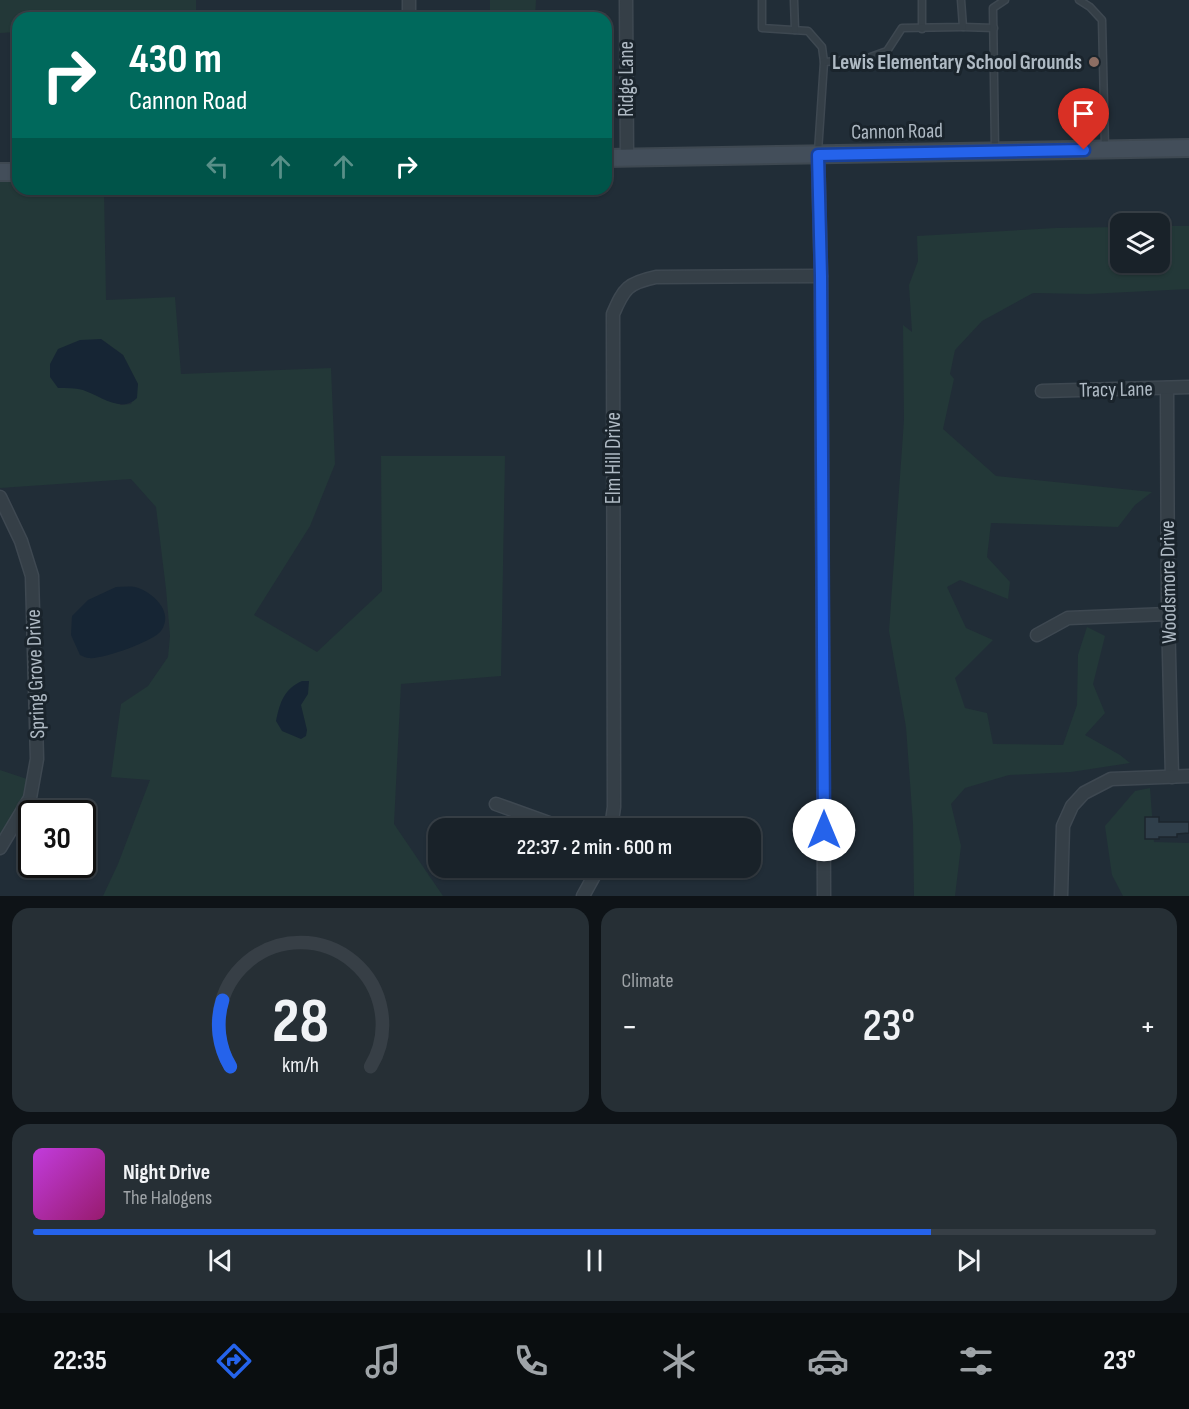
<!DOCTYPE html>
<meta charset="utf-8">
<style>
:root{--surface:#192229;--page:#262f35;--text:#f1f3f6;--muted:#9fa4a8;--line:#373f46;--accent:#2563eb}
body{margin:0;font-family:"Sofia Sans Condensed",sans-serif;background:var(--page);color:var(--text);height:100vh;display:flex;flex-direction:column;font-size:22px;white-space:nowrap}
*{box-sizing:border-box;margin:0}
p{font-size:20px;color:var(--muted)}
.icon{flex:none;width:33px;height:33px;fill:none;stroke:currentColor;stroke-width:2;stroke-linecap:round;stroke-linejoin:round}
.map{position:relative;height:896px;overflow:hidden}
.details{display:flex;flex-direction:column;gap:12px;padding:12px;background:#0e1317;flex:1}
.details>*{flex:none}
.top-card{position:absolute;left:12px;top:12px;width:600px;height:183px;border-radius:18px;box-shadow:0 2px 4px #0004,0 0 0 2px var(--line);background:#00695c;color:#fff;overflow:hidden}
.controls{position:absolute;left:1110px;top:213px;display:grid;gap:12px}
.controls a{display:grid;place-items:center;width:60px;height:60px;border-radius:12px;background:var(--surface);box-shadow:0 2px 4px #0004,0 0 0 2px var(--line);font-size:30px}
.speed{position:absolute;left:18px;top:800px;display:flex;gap:12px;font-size:30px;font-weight:700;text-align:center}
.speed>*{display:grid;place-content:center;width:78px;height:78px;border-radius:50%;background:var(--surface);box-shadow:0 2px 4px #0004,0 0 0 2px var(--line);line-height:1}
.speed .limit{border:3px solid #111;border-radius:9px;background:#fff;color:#111}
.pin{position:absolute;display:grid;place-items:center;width:51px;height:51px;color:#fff;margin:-62px -26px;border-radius:50% 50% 50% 0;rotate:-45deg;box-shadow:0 0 6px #0007}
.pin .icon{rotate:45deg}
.me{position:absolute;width:66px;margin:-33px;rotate:0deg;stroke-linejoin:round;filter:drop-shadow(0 0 4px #0008)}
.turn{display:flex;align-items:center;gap:21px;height:126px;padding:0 18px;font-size:27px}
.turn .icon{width:78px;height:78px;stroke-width:2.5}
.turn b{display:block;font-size:42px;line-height:51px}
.lanes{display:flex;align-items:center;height:57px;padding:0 18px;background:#0003;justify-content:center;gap:30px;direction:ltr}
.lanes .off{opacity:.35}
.big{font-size:45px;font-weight:600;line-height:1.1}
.details .card{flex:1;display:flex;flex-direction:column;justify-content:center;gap:9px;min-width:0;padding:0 21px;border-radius:18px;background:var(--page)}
.details .dial{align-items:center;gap:0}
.dial svg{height:156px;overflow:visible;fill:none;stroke:var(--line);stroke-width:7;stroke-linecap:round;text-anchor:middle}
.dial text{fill:var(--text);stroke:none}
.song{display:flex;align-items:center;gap:18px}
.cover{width:72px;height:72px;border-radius:9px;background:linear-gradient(135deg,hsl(290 70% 55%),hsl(320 70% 35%))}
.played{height:6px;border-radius:3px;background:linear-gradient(90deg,var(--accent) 80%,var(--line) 80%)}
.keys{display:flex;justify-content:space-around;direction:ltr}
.heat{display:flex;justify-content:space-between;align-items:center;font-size:33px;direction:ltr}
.details .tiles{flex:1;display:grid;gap:12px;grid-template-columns:1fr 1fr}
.card:last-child{grid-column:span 2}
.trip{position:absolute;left:428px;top:818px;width:333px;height:60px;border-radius:18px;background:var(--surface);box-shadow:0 2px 4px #0004,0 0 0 2px var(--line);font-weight:600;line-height:60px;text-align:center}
.dock{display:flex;height:96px;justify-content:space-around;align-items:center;background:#0a0e10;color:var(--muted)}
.dock .icon{width:42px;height:42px}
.dock .on{color:var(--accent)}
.dock b{font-size:27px;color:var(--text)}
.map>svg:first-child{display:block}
</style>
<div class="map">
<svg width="1189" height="896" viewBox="0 0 1189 896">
<rect width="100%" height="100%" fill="#212d37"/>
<!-- green -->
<g fill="#233838" fill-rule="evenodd">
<path d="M 0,0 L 196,0 L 196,18 L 18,18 L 18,32 L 0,33 Z"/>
<path d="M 490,0 L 536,0 L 535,18 L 490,18 Z"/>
<path d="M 0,177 L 18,177 L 18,189 L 104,189 L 106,300 L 175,297 L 181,374 L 331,368 L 335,464 L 310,526 L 254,615 L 317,652 L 382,591 L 381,456 L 505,456 L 501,676 L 401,684 L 394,824 L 443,896 L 103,896 L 118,864 L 150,780 L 111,777 L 121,704 L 148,686 L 168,657 L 170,636 L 166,589 L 156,507 L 131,479 L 0,488 ZM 101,339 L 123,355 L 138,384 L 131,404 L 121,405 L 81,389 Z"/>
<path d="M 1160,226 L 1189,226 L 1189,289 L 1088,294 L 1033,293 L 982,321 L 955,350 L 950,374 L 954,379 L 943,429 L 996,476 L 1152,492 L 1135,505 L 1118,527 L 991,523 L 987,557 L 1010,582 L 1008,599 L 960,580 L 947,587 L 966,628 L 993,640 L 955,678 L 965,708 L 987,713 L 993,744 L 1063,745 L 1077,705 L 1078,655 L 1087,627 L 1105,636 L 1093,684 L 1105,713 L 1085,735 L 1120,755 L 1130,763 L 1071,772 L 1009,775 L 965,788 L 951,804 L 961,846 L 955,896 L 914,896 L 913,824 L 906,727 L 889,631 L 904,420 L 903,325 L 912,332 L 909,285 L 918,261 L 917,236 L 1056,228 L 1120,227 L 1120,262 L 1160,262 Z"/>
<path d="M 0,770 L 33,781 L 0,848 Z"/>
<path d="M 1150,788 L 1154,842 L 1189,843 L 1189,896 L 1123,896 L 1112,875 L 1105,826 L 1135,791 Z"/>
</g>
<!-- water -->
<g fill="#162534">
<path d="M 101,339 L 123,355 L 138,384 L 137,398 C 121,414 99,395 83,390 C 75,388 66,388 58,388 L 50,377 L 50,364 L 58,349 L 80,340 Z"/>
<path d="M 116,587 C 122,587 129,586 135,587 C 152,591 175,612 161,631 C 154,641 101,660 89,658 C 86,658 83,656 80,655 L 71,635 L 72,616 L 88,600 Z"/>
<path d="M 302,681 L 309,681 L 308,694 L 301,705 L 307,730 L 306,736 L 301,739 L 282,731 L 276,721 C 280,702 284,689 302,681 Z"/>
</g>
<!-- building -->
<path fill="#303f4b" stroke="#1c262e" stroke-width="1.5" d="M 1145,817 L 1159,817 L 1159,822 L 1189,822 L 1189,833 L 1177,834 L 1177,837 L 1159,837 L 1159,839 L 1145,839 Z"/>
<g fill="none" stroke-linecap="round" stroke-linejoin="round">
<defs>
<g id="lane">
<path d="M 762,0 L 762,28 L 808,31 L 822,47 L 824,62 L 818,152"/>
<path d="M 794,0 L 795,30"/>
<path d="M 922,0 L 922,29"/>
<path d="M 1079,0 L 1090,7 L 1102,20 L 1105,149"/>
<path d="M 963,27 L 994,28"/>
<path d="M 824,62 L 865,59 L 887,51 L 902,28 L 963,27 L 961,0"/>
<path d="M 995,150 L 993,8 L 1005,0"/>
</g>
<g id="street">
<path d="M 626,0 L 627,157"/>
<path d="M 409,18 L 409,0"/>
<path d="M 818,155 L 821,276 L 824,896"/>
<path d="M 1167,388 L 1168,614 L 1172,777"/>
<path d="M 1042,391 L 1189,387"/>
<path d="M 0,497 L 21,541 L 32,576 L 37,759 L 30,798 L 0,848"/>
<path d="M 1037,635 L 1068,618 L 1168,614"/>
<path d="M 496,804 L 563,828"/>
<path d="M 611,828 L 614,807 L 613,314 C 624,288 628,283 656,277 L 821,276"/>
<path d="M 583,896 L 599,867"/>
<path d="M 1061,896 L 1063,826 L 1072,806 L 1084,793 L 1111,779 L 1189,776"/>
</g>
<g id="secondary">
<path d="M 606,158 L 1189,148"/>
<path d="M 0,172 L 18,172"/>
</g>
</defs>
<!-- lane casing -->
<use href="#lane" stroke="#3e4851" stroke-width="9"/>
<!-- street casing -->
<use href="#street" stroke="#3e4851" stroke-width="15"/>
<!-- secondary casing -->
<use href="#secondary" stroke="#3e4851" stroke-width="20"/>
<!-- lane -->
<use href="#lane" stroke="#353f47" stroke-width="6"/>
<!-- street -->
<use href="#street" stroke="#353f47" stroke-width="12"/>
<!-- secondary -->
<use href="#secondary" stroke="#434e5a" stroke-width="16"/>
</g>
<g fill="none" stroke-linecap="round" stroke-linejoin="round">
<defs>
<path id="route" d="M 824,830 L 821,276 L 818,155 L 1084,150"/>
</defs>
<!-- route casing -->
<use href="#route" stroke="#184099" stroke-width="15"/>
<!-- route -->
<use href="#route" stroke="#2563eb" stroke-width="10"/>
</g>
<!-- markers -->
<circle fill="#8d6e63" stroke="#1a242c" stroke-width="2" cx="1094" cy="62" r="6"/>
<g text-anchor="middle" stroke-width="6" stroke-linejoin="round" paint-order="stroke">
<!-- poi labels -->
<g font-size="21" font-weight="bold" fill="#afbac4" stroke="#1a242c" text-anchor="end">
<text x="1082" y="69">Lewis Elementary School Grounds</text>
</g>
<!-- street labels -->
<g font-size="21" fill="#afbac4" stroke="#1a242c">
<text transform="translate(626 79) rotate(-90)" y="7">Ridge Lane</text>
<text transform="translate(897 131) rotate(-1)" y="7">Cannon Road</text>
<text transform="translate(1116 389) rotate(-1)" y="7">Tracy Lane</text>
<text transform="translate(613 458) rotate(-90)" y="7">Elm Hill Drive</text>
<text transform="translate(1168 582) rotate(-91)" y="7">Woodsmore Drive</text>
<text transform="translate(35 674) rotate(-92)" y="7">Spring Grove Drive</text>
</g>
</g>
</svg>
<div class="controls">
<a><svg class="icon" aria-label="layers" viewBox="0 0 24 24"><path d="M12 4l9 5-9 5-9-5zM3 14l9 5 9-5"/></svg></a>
</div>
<div class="speed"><div class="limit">30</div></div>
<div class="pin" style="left:1084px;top:150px;background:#d93025"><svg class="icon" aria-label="arrive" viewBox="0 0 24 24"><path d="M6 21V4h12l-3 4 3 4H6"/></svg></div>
<svg class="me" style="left:824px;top:830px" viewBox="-20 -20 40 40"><circle r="19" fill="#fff"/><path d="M0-13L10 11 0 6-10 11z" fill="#2563eb"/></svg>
<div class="trip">22:37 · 2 min · 600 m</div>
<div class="top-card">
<div class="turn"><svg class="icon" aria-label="right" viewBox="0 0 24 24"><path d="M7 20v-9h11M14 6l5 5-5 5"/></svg><div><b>430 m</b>Cannon Road</div></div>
<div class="lanes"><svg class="icon off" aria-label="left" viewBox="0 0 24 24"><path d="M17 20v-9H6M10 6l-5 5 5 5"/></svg><svg class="icon off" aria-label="ahead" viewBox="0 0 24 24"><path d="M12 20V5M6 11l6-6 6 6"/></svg><svg class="icon off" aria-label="ahead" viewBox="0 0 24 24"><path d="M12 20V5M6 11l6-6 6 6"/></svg><svg class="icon" aria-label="right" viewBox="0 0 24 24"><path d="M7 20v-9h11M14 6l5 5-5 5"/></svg></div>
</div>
</div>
<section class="details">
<div class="tiles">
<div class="card dial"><svg viewBox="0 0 100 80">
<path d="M14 69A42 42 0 1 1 86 69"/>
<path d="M14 69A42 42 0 0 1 10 35" stroke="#2563eb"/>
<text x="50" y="56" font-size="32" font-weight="700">28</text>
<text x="50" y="72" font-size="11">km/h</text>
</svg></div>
<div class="card"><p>Climate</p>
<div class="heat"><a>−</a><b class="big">23°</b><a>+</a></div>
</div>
<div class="card">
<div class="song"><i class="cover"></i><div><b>Night Drive</b><p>The Halogens</p></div></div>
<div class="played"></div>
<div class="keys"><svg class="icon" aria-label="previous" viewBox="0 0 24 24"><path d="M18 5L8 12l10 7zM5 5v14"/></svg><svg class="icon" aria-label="pause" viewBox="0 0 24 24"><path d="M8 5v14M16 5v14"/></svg><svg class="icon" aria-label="next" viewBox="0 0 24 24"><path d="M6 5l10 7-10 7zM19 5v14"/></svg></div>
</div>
</div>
</section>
<nav class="dock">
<b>22:35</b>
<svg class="icon on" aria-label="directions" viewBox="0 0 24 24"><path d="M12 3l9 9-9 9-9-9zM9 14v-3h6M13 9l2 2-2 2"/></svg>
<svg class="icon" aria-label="music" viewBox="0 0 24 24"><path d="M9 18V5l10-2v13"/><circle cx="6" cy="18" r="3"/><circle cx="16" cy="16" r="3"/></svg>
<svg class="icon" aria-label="phone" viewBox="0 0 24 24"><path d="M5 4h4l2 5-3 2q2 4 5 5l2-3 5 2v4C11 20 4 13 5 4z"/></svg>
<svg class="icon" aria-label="climate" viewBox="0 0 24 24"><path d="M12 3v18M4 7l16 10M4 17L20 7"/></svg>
<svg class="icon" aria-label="car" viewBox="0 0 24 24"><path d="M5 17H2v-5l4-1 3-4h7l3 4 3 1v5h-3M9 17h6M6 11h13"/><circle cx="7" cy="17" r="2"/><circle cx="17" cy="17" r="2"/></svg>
<svg class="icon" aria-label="filters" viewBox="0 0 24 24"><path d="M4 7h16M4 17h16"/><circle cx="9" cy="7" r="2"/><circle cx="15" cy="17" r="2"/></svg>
<b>23°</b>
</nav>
